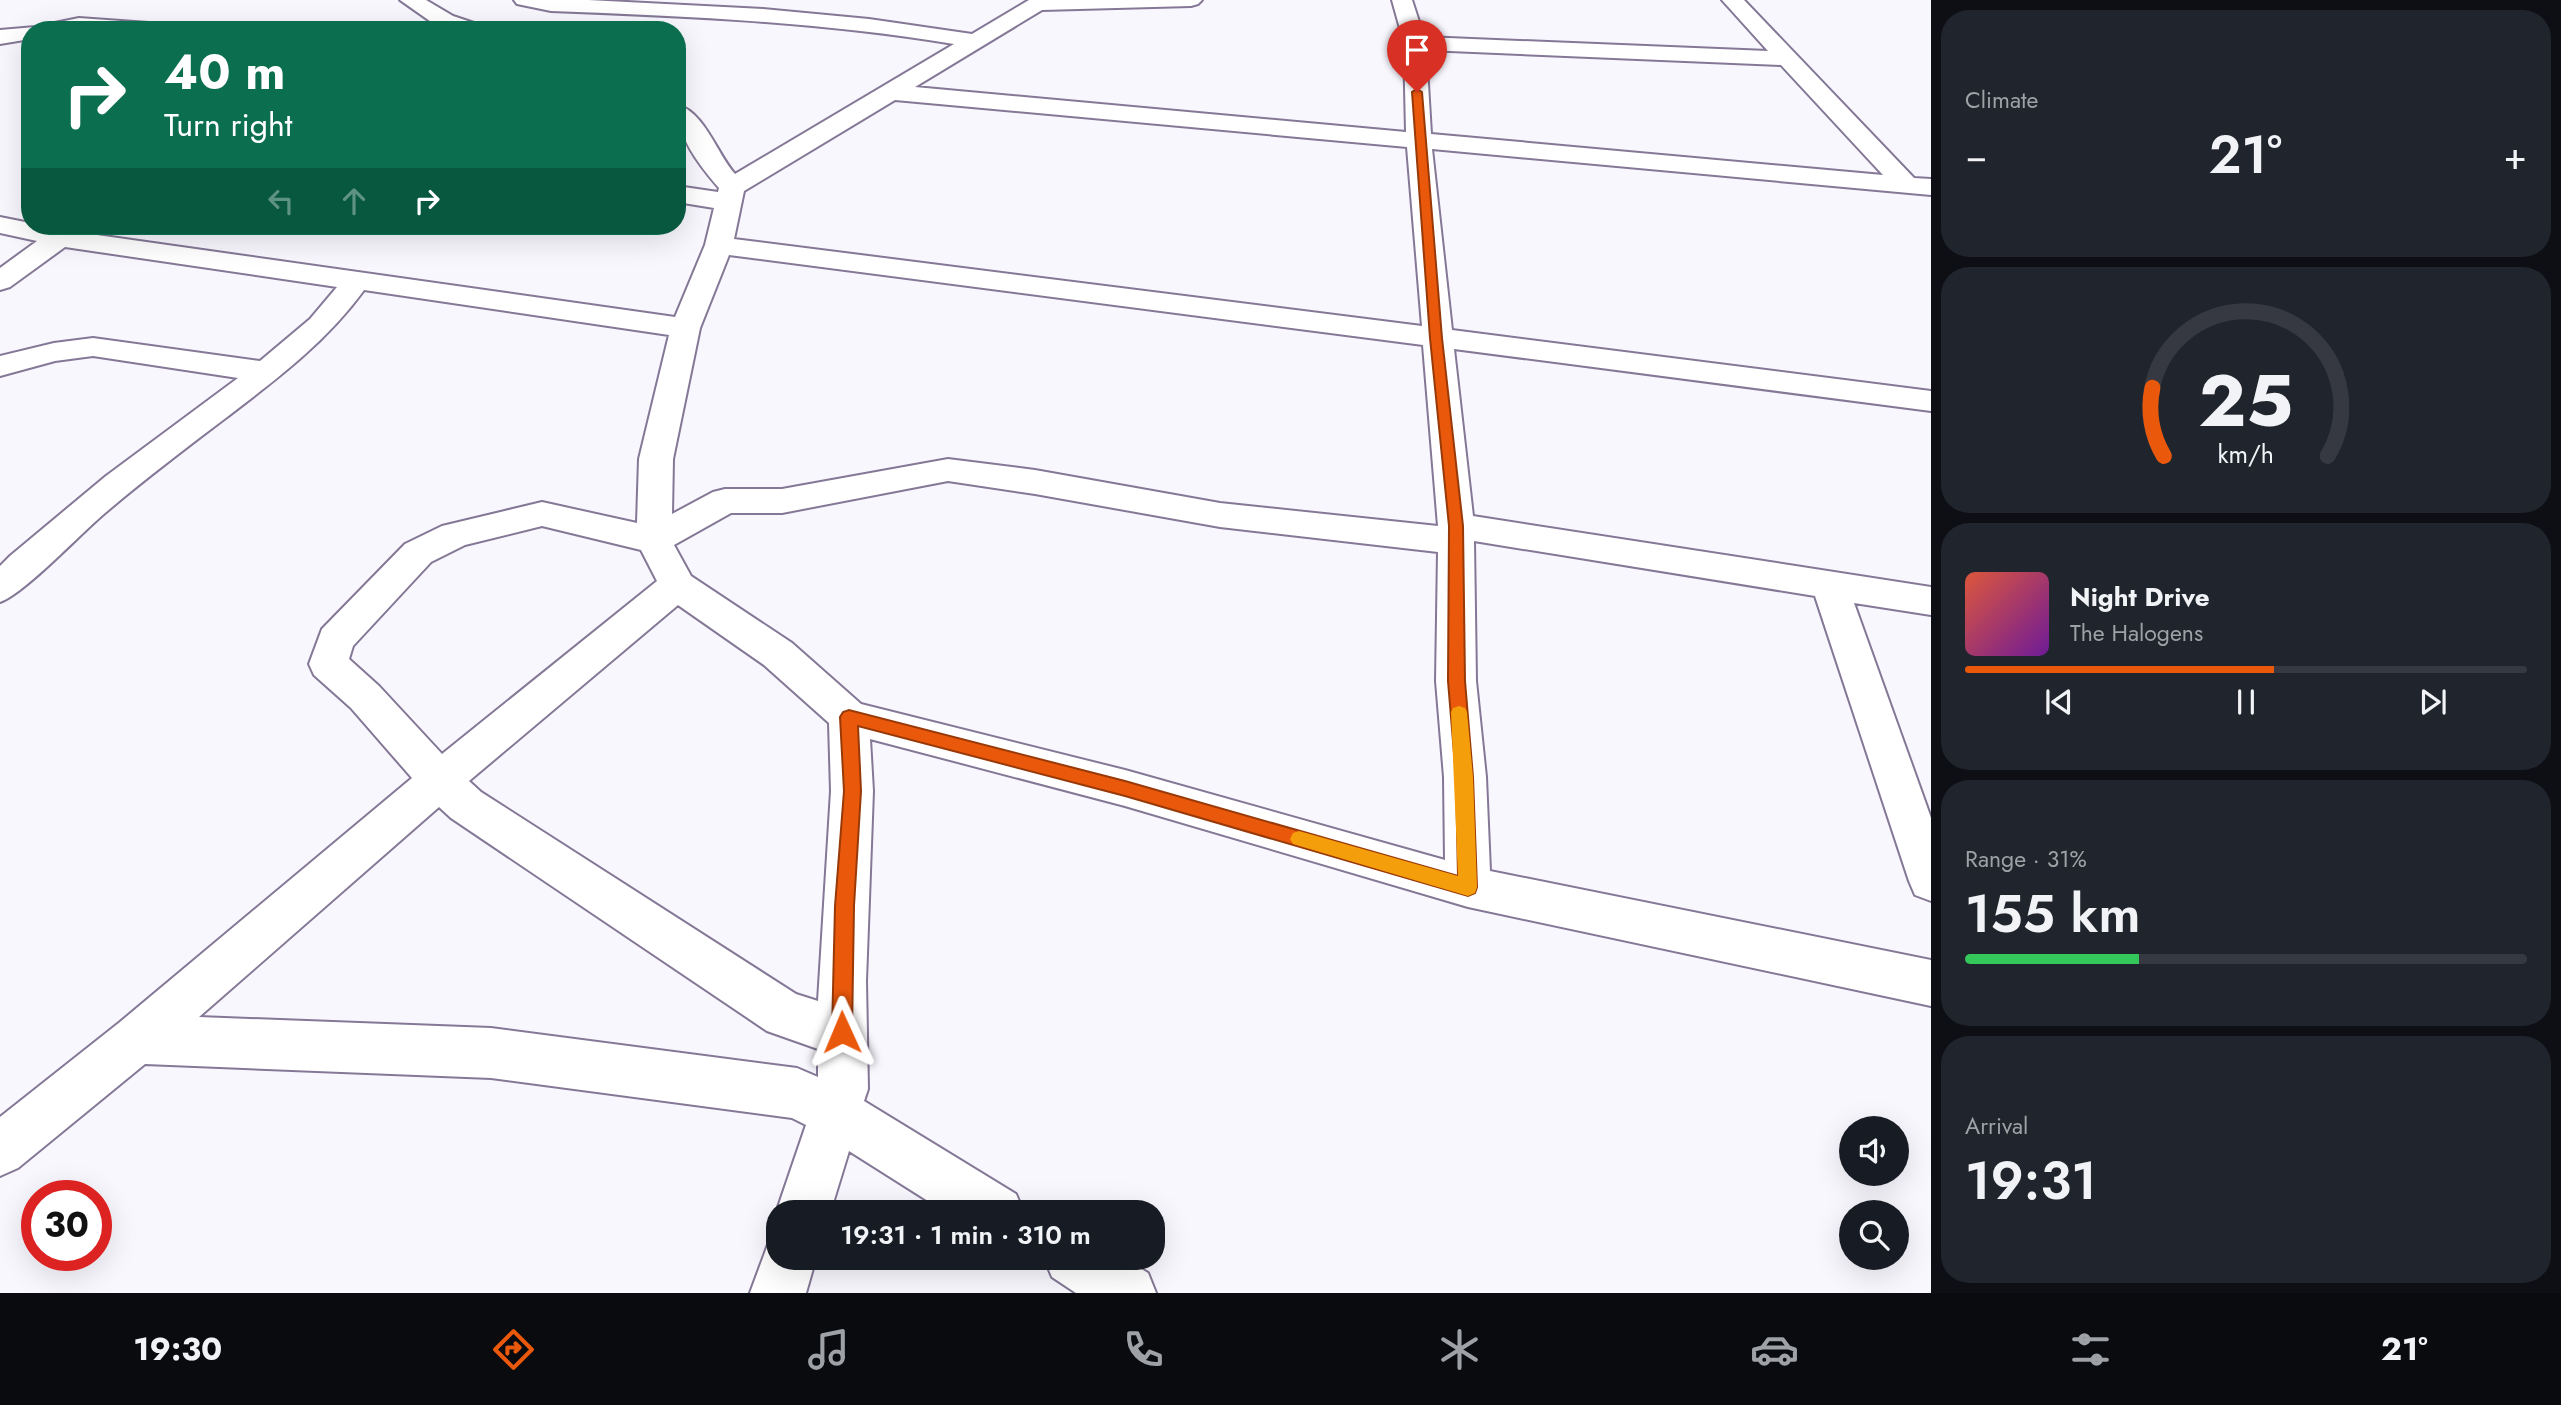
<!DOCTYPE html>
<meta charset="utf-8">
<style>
:root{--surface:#171b24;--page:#20242c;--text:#f1f3f6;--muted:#9ea1a6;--line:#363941;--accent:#ea580c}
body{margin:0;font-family:Jost,sans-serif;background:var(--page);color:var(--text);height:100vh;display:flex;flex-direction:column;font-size:26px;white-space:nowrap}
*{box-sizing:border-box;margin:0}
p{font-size:23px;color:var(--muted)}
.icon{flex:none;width:38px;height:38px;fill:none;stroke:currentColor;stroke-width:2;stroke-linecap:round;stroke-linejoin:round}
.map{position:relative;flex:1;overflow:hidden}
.drawer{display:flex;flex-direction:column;gap:10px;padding:10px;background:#0d0f14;width:630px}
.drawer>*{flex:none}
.guide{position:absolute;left:21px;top:21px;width:665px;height:214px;border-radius:28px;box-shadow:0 7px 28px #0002;background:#0b6e4f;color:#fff;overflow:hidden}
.fabs{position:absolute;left:1839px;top:1116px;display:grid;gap:14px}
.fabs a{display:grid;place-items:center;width:70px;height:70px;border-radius:50%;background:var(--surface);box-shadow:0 7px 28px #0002;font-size:35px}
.speed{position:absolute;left:21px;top:1180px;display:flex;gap:14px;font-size:35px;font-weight:700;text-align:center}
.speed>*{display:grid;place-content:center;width:91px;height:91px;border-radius:50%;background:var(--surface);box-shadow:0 7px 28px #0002;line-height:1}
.speed .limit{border:10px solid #d22;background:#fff;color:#111}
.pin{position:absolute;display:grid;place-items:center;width:60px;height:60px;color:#fff;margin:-72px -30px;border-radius:50% 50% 50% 0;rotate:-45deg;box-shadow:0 0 7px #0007}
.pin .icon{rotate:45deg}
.me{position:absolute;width:77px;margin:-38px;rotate:359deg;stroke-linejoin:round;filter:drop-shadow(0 0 5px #0008)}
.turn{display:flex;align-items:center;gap:24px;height:147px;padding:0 28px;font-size:32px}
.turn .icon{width:91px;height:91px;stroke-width:2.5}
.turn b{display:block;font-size:49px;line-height:60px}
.lanes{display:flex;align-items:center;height:66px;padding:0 28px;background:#0003;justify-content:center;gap:35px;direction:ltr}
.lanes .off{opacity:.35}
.big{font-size:52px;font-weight:600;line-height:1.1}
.drawer .tile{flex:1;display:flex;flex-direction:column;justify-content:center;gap:10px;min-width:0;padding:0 24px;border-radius:28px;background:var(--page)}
.drawer .dial{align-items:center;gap:0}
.dial svg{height:182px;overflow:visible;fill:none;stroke:var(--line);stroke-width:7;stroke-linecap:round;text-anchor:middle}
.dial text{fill:var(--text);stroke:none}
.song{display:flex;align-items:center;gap:21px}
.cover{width:84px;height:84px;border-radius:10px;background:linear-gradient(135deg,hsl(10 70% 55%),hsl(280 70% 35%))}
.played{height:7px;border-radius:4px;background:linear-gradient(90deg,var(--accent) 55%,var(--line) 55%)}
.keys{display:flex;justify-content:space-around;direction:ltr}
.heat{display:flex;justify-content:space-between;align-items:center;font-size:38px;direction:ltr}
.charge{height:10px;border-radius:5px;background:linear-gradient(90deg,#34c759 31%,var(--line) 0)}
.trip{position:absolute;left:766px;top:1200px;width:399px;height:70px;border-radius:28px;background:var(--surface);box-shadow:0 7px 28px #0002;font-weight:600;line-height:70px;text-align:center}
.menu{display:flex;height:112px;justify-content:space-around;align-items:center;background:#090b0e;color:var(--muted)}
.menu .icon{width:49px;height:49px}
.menu .on{color:var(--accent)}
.menu b{font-size:32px;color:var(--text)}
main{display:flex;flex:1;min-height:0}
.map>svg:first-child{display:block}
</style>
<main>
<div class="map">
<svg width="1931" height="1293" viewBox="0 0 1931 1293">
<rect width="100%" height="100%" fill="#f9f7fe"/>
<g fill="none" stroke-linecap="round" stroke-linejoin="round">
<defs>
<g id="street">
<path d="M 400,0 L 426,0 L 453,16 L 480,25 L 483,30 L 450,30 L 437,26 Z"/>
<path d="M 514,0 L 588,0 L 763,9 L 869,19 L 972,34 L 1029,0 L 1202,0 L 1198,4 L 1191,6 L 1042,10 L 915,87 L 1406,132 L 1404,43 L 1392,0 L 1412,0 L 1424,37 L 1768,51 L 1722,0 L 1744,0 L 1914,178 L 1931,179 L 1931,195 L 1432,149 L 1452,330 L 1931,391 L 1931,411 L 1454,349 L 1473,516 L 1931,587 L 1931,615 L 1854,603 L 1931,818 L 1931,901 L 1915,895 L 1909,881 L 1815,596 L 1474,541 L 1476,681 L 1486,777 L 1490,871 L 1931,960 L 1931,1006 L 1468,907 L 1125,806 L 870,739 L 873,791 L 866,981 L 868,1089 L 864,1101 L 1016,1194 L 1024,1213 L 947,1213 L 849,1151 L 830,1213 L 779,1213 L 779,1219 L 776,1213 L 806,1125 L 792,1118 L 491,1078 L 145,1064 L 18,1168 L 0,1176 L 0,1117 L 120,1022 L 412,778 L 351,708 L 314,675 L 309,664 L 322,629 L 405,544 L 442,526 L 542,502 L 637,523 L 639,459 L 669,335 L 364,290 C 326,342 278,378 227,417 C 186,448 145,479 105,513 C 81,533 24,594 0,602 L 0,566 L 10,556 L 106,476 L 238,378 L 93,356 L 55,361 L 0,376 L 0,356 L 54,343 L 93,338 L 260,361 L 310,319 L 337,287 L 65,247 L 10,287 L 0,290 L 0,268 L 37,241 L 0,233 L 0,217 L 30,223 L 30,226 L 55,229 L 59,226 L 83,226 L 86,229 L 83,233 L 675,317 L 705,245 L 714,208 L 677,202 L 677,186 L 718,192 L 719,188 C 698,164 677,136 677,105 C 704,111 717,154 735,174 L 954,44 C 821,22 686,16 551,11 L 517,4 ZM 1426,50 L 1781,65 L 1883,175 L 1431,134 ZM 895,100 L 1407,147 L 1422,326 L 734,239 L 744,191 ZM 729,255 L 1423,345 L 1438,526 L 1220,503 L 1035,470 L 948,459 L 782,489 L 725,489 L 713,492 L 672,514 L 673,459 L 700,328 ZM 948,481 L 1035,494 L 1220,527 L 1438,552 L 1436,681 L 1444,777 L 1445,860 L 1125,770 L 861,704 L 792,643 L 691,576 L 674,545 L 731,513 L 782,513 ZM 542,526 L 641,550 L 657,581 L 442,754 L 379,686 L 349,659 L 353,646 L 431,562 L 465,545 ZM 678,605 L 764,665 L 829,723 L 831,791 L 818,1001 L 796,994 L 481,792 L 469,781 ZM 439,807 L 451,818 L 767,1031 L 818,1049 L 818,1077 L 797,1068 L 491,1028 L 199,1017 Z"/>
<path d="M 79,18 L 149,23 L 157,25 L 160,30 L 30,30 L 30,39 L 0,44 L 0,30 L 35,27 Z"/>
<path d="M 779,1235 L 779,1258 L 816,1258 L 806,1293 L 750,1293 L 770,1239 Z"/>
<path d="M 1044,1258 L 1123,1258 L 1148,1273 L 1156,1293 L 1076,1293 L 1052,1277 Z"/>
</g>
</defs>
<!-- street casing -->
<use href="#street" stroke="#847896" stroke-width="4"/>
<!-- street -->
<use href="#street" fill="#fff" fill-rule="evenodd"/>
</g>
<!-- route -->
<path fill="#ea580c" stroke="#983908" stroke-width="2" d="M 1417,89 L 1422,92 L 1442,338 L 1463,526 L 1465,681 L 1473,777 L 1477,887 L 1475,893 L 1468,896 L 1125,796 L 858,726 L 861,791 L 854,906 L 852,1032 L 849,1039 L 842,1042 L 835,1039 L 832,1032 L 835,906 L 844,791 L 840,717 L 843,712 L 849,710 L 1125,781 L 1458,876 L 1456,777 L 1448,681 L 1449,526 L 1430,338 L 1412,92 Z"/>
<!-- slow -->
<path fill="#f59e0b" d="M 1459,706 L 1465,708 L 1467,712 L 1473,777 L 1477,887 L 1475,893 L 1468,896 L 1293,844 L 1290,839 L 1293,833 L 1299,831 L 1458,876 L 1451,712 L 1453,708 Z"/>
</svg>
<div class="fabs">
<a><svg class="icon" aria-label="sound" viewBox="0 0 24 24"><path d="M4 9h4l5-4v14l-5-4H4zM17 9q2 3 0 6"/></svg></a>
<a><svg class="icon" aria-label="search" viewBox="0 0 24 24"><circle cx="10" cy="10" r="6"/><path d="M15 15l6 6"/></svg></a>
</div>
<div class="speed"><div class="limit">30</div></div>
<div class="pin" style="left:1417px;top:92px;background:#d93025"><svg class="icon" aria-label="arrive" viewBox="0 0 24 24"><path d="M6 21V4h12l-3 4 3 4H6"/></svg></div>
<svg class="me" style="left:842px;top:1032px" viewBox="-20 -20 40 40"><path d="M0-17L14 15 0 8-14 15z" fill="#ea580c" stroke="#fff" stroke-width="4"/></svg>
<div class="trip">19:31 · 1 min · 310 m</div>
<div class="guide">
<div class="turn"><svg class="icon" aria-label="right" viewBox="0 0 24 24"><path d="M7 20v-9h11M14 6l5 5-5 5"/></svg><div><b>40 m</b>Turn right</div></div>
<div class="lanes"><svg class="icon off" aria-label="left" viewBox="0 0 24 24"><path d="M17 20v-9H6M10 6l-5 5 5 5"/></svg><svg class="icon off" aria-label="ahead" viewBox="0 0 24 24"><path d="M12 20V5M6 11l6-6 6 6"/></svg><svg class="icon" aria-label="right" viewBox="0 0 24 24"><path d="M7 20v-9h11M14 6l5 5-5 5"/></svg></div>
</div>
</div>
<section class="drawer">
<div class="tile"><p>Climate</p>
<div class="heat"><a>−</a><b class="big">21°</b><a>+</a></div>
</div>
<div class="tile dial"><svg viewBox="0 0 100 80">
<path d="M14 69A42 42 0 1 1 86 69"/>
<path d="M14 69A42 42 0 0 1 9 39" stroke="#ea580c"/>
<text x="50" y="56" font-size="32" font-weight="700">25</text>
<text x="50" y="72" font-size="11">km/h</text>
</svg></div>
<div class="tile">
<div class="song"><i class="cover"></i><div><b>Night Drive</b><p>The Halogens</p></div></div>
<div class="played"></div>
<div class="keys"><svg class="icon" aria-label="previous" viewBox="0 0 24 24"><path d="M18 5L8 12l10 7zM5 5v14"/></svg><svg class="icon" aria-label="pause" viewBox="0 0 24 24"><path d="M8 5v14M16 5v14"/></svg><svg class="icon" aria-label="next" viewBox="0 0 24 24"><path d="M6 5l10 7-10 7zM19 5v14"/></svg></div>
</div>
<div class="tile"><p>Range · 31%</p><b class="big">155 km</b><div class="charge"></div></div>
<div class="tile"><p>Arrival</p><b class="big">19:31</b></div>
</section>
</main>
<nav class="menu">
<b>19:30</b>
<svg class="icon on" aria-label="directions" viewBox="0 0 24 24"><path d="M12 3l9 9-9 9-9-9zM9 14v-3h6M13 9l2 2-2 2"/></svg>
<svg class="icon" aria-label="music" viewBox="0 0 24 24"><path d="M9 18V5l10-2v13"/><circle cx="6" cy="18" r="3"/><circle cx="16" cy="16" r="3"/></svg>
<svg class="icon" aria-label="phone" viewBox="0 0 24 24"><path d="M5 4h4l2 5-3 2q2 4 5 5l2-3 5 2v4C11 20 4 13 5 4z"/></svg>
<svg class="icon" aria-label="climate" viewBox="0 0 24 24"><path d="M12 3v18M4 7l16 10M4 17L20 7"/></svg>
<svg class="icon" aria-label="car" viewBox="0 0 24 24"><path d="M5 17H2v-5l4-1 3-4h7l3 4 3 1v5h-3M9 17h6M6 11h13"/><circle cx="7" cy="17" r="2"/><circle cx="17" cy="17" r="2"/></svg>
<svg class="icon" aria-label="filters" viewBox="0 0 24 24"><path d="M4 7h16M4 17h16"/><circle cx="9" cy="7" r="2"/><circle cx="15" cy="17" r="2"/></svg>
<b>21°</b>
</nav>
